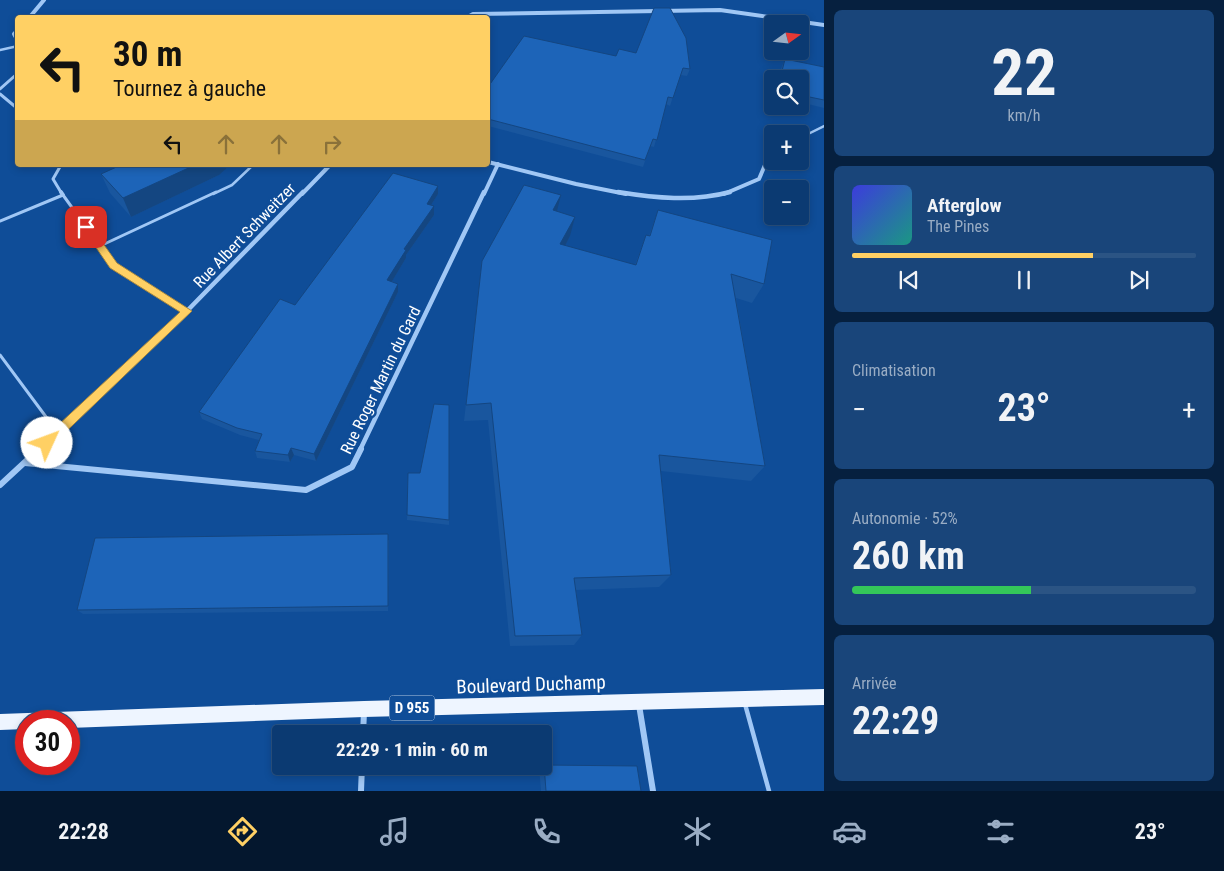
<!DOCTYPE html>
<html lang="fr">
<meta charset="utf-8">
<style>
:root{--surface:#0b3a72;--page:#19457a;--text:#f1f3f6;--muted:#9aadc4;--line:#2b5484;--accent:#ffd064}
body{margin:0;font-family:"Roboto Condensed",sans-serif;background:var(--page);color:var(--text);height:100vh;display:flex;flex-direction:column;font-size:19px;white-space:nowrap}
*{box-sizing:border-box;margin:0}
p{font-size:16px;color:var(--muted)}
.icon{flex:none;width:28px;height:28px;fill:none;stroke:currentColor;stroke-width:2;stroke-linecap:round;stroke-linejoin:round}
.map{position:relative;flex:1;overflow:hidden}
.sheet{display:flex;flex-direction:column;gap:10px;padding:10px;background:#06203f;width:400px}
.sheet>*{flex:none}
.top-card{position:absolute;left:15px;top:15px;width:475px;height:152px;border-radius:5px;box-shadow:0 2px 8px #0003,0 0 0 1px var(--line);background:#ffd064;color:#111;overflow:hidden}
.needle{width:32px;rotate:75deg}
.controls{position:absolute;left:764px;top:15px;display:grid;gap:10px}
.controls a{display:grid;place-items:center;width:45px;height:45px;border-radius:5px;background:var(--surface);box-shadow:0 2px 8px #0003,0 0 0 1px var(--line);font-size:25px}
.speed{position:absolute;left:15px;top:710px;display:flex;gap:10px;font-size:25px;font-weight:700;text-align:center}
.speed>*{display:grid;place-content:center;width:65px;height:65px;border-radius:50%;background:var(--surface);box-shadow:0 2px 8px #0003,0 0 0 1px var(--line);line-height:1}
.speed .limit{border:8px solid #d22;background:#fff;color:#111}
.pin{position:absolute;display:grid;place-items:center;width:42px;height:42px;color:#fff;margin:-21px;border-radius:10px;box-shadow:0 2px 8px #0006}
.me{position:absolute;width:55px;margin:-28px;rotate:47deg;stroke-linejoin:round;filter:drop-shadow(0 0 4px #0008)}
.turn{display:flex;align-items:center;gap:18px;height:105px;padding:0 15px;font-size:22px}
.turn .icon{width:65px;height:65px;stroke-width:2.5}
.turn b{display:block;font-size:35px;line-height:42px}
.lanes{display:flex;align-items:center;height:48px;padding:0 15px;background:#0003;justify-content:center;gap:25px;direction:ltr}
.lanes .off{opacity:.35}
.big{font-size:38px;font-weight:700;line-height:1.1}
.sheet .widget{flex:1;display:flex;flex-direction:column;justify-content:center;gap:8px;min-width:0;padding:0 18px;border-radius:8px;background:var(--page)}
.sheet .dial{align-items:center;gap:0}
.dial b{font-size:65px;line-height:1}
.song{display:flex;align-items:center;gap:15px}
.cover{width:60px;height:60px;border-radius:8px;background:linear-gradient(135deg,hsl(240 70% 55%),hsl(170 70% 35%))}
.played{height:5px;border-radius:2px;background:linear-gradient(90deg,var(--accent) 70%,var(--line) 70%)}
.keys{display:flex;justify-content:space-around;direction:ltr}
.heat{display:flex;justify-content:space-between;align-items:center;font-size:28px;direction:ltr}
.charge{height:8px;border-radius:4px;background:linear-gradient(90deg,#34c759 52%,var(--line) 0)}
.trip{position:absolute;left:272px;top:725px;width:280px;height:50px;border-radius:5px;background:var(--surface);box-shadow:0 2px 8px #0003,0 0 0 1px var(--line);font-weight:700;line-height:50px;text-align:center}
.tabs{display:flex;height:80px;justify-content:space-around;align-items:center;background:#04172e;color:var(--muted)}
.tabs .icon{width:35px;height:35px}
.tabs .selected{color:var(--accent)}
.tabs b{font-size:22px;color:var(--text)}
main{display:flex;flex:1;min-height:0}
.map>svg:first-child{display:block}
</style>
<main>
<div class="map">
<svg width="824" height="791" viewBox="0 0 824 791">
<rect width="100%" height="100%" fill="#0f4d98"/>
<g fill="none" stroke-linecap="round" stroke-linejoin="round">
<!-- service-far2 -->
<g stroke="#a0c7f5" stroke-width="2.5">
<path d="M 0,50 L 18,46"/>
<path d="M 800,138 L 824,126"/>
<path d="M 213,194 L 232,185 L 253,165"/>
</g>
<!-- service-far1 -->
<g stroke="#a0c7f5" stroke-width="3">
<path d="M 0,221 L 63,195 L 114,266 L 187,311"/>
<path d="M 100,246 L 216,192"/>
<path d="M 0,355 L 58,433"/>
</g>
<!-- service -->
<path stroke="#a0c7f5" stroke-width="4.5" d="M 745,704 L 769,791"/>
<!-- pedestrian-far1 -->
<g stroke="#a0c7f5" stroke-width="3">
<path d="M 0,89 L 18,73"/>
<path d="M 0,94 L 18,109"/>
<path d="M 61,165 L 53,179 L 62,194"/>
</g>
<!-- pedestrian -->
<path stroke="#a0c7f5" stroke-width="4" d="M 61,192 L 63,195"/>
<!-- minor-far2 -->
<g stroke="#a0c7f5" stroke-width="4">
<path d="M 29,18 L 44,0"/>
<path d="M 466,18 L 473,14 L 720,10 L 824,25"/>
<path d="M 18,30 L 14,34 L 18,41"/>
<path d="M 488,162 L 576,184 L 626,194"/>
<path d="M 302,194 L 330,165"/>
<path d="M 484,194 L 498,164"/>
<path d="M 724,194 L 759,179 L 771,151"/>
</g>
<!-- minor-far1 -->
<g stroke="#a0c7f5" stroke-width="4.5">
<path d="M 618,192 C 655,198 693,202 730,192"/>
<path d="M 37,450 L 187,311 L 303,192"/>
<path d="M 360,450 L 484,192"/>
</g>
<!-- minor -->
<g stroke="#a0c7f5" stroke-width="6">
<path d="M 25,463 L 306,490 L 352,467 L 361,449"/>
<path d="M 0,485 L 39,449"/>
<path d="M 639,705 L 653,791"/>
<path d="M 363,734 L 364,712"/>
<path d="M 361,791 L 362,766"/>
</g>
<!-- primary -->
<path fill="#eef5ff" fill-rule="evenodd" d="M 824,689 L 824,705 L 364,717 L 69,728 L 69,721 L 26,721 L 26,729 L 0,730 L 0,714 L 364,701 Z"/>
</g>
<!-- wall -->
<g fill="#19569e">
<path d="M 619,49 L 690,69 L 687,76 L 680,75 L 670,106 L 666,104 L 654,147 L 650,146 L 643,167 L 488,126 L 488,87 L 616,56 Z"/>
<path d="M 785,59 L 824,67 L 824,108 L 800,102 L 800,79 L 778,79 L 782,66 Z"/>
<path d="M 101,174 L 219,175 L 131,217 L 110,193 Z"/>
<path d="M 438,186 L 438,194 L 431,205 L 434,215 L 406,255 L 406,258 L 392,281 L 398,284 L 398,292 L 316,461 L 294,455 L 290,462 L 257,458 L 255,451 L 259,440 L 240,435 L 202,419 L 199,412 L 295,305 Z"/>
<path d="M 658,210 L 764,284 L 752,303 L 736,298 L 765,466 L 751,481 L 661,471 L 671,575 L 659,587 L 576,590 L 582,635 L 574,645 L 510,646 L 488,420 L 464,421 L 482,261 L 557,211 L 570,236 L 565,246 L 635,265 L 646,235 L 649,236 Z"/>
<path d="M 408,473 L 449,520 L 449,525 L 407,520 Z"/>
<path d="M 389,540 L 388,611 L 83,614 L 77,610 Z"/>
<path d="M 541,766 L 544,766 L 641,791 L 541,791 L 539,767 Z"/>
</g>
<!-- shaded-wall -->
<g fill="#144681">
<path d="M 195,165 L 230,165 L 219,175 L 131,217 L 123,198 Z"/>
<path d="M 438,186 L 438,194 L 426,213 L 427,204 Z"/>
<path d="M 561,195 L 556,215 L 553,210 Z"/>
<path d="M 434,206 L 434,215 L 406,255 L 406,258 L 388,288 L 387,280 L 404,249 Z"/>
<path d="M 575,217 L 570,236 L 556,264 L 560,244 Z"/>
<path d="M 398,284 L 398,292 L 316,461 L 314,454 Z"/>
<path d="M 291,448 L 294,455 L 290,462 L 288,455 Z"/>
</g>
<!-- building -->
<g fill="#1d64b8" stroke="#144681">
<path d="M 654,8 L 670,8 L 686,38 L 690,69 L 683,68 L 673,98 L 668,97 L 657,140 L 653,139 L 645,160 L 488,119 L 488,87 L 524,36 L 616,56 L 619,49 L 636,53 Z"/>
<path d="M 785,59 L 824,67 L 824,100 L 800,95 L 800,79 L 780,79 Z"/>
<path d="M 121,165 L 195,165 L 123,198 L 101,174 Z"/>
<path d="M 393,173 L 438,186 L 427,204 L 434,206 L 404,249 L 406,250 L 387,280 L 398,284 L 314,454 L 291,448 L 288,455 L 255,451 L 262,434 L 237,428 L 199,412 L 280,299 L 295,305 Z"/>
<path d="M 524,185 L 561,195 L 553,210 L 575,217 L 560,244 L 636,265 L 646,235 L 650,236 L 658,210 L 772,240 L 764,284 L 731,274 L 765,466 L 659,455 L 671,575 L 574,578 L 582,635 L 515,636 L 491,403 L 466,405 L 482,261 Z"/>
<path d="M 434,404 L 449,405 L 449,520 L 407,515 L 408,473 L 420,473 Z"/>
<path d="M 388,534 L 388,606 L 77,610 L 95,538 Z"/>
<path d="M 544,765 L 637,766 L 641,791 L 546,791 Z"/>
</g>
<!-- route -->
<path fill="#ffd064" stroke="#a68741" d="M 86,224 L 90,225 L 117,263 L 192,311 L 51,446 L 47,448 L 41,443 L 43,439 L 180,312 L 110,268 L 82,227 Z"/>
<g text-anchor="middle" stroke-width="5" stroke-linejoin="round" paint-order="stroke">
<!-- shield labels -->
<rect fill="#0f4d98" stroke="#b7cae0" stroke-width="1" x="389.5" y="695.5" width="45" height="25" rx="4"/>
<g font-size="15" font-weight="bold" fill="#fff">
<text x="412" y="713">D 955</text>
</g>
<!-- street labels -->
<g font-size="16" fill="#fff" stroke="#0f4d98">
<text transform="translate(244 235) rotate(-46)" y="6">Rue Albert Schweitzer</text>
<text transform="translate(380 380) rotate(-64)" y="6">Rue Roger Martin du Gard</text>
</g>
<!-- near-street labels -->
<g font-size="19" fill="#fff" stroke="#0f4d98">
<text transform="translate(531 684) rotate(-2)" y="7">Boulevard Duchamp</text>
</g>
</g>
</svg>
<div class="controls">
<a><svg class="needle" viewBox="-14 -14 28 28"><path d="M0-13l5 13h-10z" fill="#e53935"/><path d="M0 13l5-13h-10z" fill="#9aadc4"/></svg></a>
<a><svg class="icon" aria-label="search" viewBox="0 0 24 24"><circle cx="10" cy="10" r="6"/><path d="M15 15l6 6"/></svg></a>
<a>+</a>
<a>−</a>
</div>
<div class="speed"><div class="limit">30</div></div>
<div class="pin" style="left:86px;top:227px;background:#d93025"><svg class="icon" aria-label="arrive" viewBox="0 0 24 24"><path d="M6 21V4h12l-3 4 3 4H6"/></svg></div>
<svg class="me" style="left:47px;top:443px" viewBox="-20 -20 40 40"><circle r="19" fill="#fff"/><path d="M0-13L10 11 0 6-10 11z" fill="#ffd064"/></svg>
<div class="trip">22:29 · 1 min · 60 m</div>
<div class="top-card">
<div class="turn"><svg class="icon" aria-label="left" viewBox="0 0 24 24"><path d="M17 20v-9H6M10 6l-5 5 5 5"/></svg><div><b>30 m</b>Tournez à gauche</div></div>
<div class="lanes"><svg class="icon" aria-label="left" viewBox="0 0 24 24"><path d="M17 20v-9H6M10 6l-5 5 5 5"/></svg><svg class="icon off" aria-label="ahead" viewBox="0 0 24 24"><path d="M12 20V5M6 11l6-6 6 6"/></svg><svg class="icon off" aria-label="ahead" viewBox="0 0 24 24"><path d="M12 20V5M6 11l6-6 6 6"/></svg><svg class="icon off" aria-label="right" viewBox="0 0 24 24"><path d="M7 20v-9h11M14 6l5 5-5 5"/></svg></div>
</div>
</div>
<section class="sheet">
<div class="widget dial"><b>22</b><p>km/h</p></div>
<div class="widget">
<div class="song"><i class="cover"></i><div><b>Afterglow</b><p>The Pines</p></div></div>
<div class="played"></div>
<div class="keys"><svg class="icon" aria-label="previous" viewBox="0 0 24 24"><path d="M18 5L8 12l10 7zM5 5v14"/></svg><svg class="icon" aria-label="pause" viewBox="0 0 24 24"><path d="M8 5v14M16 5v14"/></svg><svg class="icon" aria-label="next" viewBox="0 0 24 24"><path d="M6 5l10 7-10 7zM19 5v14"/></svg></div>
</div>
<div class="widget"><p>Climatisation</p>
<div class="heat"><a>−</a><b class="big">23°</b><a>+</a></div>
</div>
<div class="widget"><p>Autonomie · 52%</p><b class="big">260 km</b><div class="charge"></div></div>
<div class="widget"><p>Arrivée</p><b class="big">22:29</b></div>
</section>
</main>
<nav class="tabs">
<b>22:28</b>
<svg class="icon selected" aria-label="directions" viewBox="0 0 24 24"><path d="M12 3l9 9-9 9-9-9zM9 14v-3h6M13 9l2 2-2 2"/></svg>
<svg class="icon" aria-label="music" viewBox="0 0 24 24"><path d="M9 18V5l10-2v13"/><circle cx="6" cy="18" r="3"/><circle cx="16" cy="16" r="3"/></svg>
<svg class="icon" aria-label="phone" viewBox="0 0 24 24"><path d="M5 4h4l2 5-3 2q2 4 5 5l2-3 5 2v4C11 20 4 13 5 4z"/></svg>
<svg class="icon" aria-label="climate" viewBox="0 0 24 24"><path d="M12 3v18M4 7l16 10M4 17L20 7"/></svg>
<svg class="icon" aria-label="car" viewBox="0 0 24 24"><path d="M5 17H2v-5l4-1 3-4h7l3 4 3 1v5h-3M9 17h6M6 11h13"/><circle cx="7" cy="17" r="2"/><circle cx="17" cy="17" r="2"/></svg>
<svg class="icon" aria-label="filters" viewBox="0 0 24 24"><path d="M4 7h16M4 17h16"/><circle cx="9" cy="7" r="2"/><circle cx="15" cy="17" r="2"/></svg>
<b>23°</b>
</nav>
